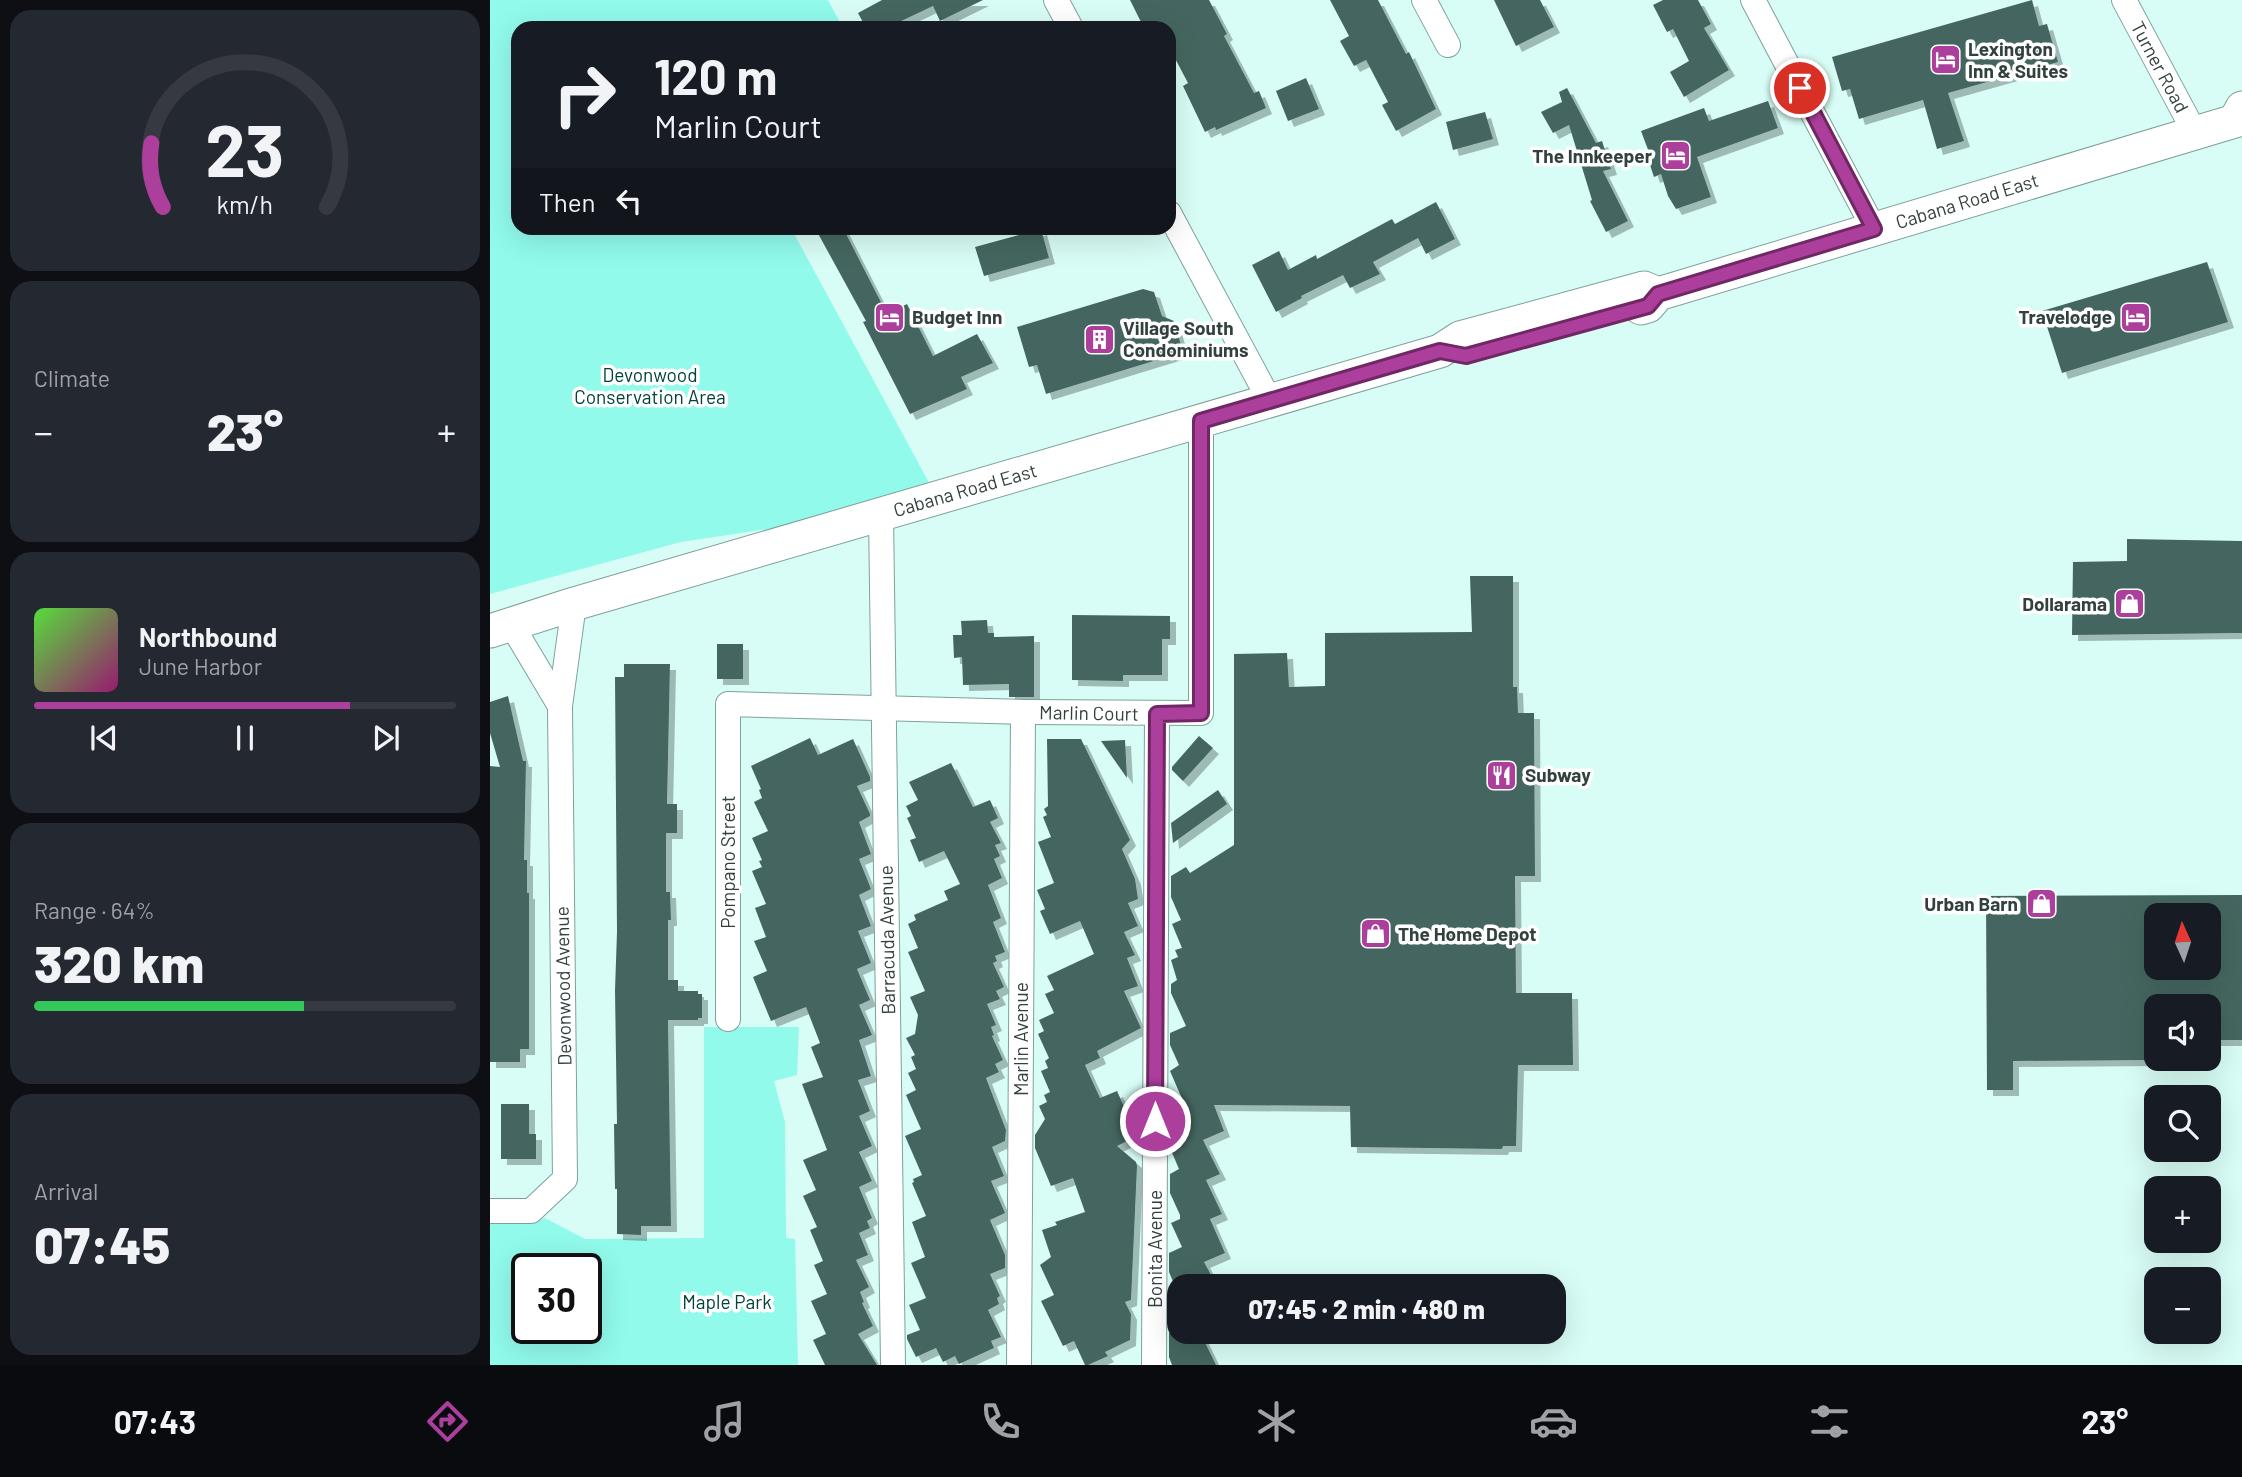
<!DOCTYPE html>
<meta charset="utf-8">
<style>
:root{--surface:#171b24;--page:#242831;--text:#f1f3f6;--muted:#9ea1a6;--line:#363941;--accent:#ac3e9c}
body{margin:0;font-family:Barlow,sans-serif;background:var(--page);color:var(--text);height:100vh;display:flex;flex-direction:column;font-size:26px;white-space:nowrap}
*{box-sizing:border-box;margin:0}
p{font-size:23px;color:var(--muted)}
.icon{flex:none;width:38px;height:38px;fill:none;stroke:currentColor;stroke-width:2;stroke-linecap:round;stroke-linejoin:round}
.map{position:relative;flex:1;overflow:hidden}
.sheet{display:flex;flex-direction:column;gap:10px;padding:10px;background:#0d0f14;width:490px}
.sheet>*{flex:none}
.guide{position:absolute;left:21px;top:21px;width:665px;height:214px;border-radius:21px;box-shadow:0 7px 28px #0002;background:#171b24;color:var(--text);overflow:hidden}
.needle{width:46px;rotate:357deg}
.tools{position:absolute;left:1654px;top:903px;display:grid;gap:14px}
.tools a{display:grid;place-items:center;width:77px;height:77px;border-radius:14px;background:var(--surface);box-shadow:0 7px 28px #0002;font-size:35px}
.speed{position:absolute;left:21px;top:1253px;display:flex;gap:14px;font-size:35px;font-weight:700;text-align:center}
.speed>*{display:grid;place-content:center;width:91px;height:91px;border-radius:50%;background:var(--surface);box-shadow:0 7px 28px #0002;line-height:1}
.speed .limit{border:4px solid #111;border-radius:10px;background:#fff;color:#111}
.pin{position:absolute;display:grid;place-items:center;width:60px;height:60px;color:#fff;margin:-30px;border:4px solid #fff;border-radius:50%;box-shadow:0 2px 7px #0007}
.me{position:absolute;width:77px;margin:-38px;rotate:0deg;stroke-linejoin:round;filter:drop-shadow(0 0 5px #0008)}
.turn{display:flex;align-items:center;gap:24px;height:147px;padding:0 28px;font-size:32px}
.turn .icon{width:91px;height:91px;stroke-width:2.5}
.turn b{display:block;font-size:49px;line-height:60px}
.then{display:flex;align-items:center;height:66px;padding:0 28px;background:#0003;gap:14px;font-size:26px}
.big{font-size:52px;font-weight:800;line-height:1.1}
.sheet .tile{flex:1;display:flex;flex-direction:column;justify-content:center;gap:10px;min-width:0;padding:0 24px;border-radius:21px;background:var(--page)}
.sheet .dial{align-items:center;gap:0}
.dial svg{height:182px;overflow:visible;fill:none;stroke:var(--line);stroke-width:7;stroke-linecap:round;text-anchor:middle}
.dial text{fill:var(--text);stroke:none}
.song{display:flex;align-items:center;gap:21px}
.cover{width:84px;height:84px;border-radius:10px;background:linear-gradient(135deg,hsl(110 70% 55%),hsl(320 70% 35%))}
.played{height:7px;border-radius:4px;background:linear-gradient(90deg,var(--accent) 75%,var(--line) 75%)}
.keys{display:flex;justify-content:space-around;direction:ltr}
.heat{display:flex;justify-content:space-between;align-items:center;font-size:38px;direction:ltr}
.charge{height:10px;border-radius:5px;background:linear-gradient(90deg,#34c759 64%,var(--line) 0)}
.trip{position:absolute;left:677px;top:1274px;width:399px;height:70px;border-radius:21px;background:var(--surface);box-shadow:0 7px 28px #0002;font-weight:800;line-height:70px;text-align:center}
.dock{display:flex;height:112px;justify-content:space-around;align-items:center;background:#090b0e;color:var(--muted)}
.dock .icon{width:49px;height:49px}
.dock .active{color:var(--accent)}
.dock b{font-size:32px;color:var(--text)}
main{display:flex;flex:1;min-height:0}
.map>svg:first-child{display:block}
</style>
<main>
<section class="sheet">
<div class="tile dial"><svg viewBox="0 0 100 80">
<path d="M14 69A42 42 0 1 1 86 69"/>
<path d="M14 69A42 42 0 0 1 9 41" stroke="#ac3e9c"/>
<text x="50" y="56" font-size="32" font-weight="700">23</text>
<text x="50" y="72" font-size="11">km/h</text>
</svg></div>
<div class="tile"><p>Climate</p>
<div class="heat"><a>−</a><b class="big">23°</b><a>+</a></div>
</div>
<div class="tile">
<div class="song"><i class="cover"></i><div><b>Northbound</b><p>June Harbor</p></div></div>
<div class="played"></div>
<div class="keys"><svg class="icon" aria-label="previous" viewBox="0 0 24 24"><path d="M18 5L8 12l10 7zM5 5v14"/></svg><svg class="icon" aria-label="pause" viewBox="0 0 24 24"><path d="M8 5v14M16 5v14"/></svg><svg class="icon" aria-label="next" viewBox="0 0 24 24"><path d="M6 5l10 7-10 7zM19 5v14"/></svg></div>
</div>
<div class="tile"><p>Range · 64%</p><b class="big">320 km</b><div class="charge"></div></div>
<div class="tile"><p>Arrival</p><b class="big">07:45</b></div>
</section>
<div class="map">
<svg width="1752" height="1365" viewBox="0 0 1752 1365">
<defs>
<filter id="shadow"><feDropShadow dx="6" dy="6" stdDeviation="0" flood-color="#0004"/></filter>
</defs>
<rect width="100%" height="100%" fill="#d8fdf6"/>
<!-- green -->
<g fill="#91faeb" fill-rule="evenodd">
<path d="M 0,0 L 338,0 L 353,28 L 28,28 L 28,228 L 301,228 L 443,490 L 318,523 L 191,542 L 0,594 Z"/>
<path d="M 214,1027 L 309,1027 L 307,1075 L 284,1081 L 295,1122 L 296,1238 L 305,1239 L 308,1365 L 0,1365 L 0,1224 L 45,1222 L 55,1218 L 95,1239 L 214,1238 ZM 37,1269 L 96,1269 L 96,1328 L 37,1328 Z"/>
</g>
<!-- building -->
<g fill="#456661" fill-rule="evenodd" filter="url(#shadow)">
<path d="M 392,0 L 493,0 L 450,21 L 443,6 L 407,23 L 410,28 L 376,28 L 368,13 Z"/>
<path d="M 640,0 L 719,0 L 737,34 L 734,36 L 764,93 L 769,91 L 776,108 L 726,130 L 725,127 L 715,132 L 693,86 L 698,83 L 679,47 L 679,28 L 654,28 Z"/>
<path d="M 840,0 L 888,0 L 916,54 L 919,52 L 946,109 L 906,131 L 892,105 L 898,102 L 876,60 L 864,66 L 850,41 L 859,36 Z"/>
<path d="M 1004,0 L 1050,0 L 1064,27 L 1026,46 Z"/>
<path d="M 1173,0 L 1208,0 L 1221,24 L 1214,28 L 1239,70 L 1194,97 L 1180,72 L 1199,61 L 1183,29 L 1177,32 L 1163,5 Z"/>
<path d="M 1542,0 L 1549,26 L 1557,24 L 1568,62 L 1458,93 L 1474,141 L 1447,149 L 1433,100 L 1369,119 L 1360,89 L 1352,91 L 1342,57 Z"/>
<path d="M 816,78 L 829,109 L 798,121 L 786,91 Z"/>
<path d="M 1077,88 L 1106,143 L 1112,141 L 1121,169 L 1113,171 L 1138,221 L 1116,232 L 1100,201 L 1102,200 L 1079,125 L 1063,133 L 1051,112 L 1072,102 L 1069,92 Z"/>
<path d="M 1278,101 L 1288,128 L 1207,157 L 1221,197 L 1186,209 L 1178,196 L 1171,174 L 1164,177 L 1157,156 L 1160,155 L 1151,131 L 1214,108 L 1219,121 Z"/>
<path d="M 995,112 L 1003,139 L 963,150 L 956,122 Z"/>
<path d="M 946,202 L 965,239 L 936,254 L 928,238 L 883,262 L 890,274 L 860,288 L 853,275 L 811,296 L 812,298 L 786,312 L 762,265 L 789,251 L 798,270 L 826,255 L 827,259 L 902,219 L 905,224 Z"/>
<path d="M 325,228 L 353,228 L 397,314 L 417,304 L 443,356 L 487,334 L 503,363 L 471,377 L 477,389 L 420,414 L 373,322 L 376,321 Z"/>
<path d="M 551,229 L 559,258 L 494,276 L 485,247 Z"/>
<path d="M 1717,262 L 1738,322 L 1572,373 L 1552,311 Z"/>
<path d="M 653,289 L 664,292 L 672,316 L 684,321 L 693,352 L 556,394 L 547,365 L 539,367 L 527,327 Z"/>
<path d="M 1637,539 L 1752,541 L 1752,633 L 1582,635 L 1583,562 L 1637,561 Z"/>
<path d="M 980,576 L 1023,576 L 1023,687 L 1027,687 L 1028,713 L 1044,713 L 1045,876 L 1025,876 L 1026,993 L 1082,993 L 1083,1065 L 1028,1065 L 1026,1146 L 1013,1146 L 1012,1149 L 861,1147 L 860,1106 L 724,1105 L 734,1131 L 713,1140 L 730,1174 L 716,1180 L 732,1214 L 720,1219 L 735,1253 L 714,1262 L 727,1286 L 685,1286 L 679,1272 L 679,1253 L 692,1247 L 681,1223 L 690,1219 L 690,1215 L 680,1193 L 680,1174 L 689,1169 L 680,1148 L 680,1140 L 691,1135 L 680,1107 L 693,1101 L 680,1071 L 689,1065 L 680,1045 L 680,1033 L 696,1026 L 681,993 L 681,984 L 687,980 L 681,960 L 688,957 L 685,950 L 692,948 L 682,924 L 691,920 L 681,897 L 681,876 L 696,867 L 700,873 L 744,845 L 744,654 L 797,653 L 799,687 L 835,686 L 835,633 L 982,632 Z"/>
<path d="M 582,615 L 680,616 L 680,639 L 672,639 L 672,675 L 633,675 L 633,681 L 582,680 Z"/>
<path d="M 497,620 L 498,633 L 504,633 L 504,637 L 544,636 L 544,697 L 519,697 L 519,684 L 473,685 L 472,657 L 464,658 L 463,635 L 472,635 L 471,621 Z"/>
<rect x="227" y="644" width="26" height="35"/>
<path d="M 134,664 L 180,664 L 177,804 L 187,804 L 187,833 L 176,833 L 176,892 L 180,892 L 181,920 L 178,920 L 178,980 L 188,980 L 188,991 L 208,991 L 208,994 L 212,994 L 212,1018 L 208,1018 L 208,1020 L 178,1020 L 181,1226 L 151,1226 L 151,1235 L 127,1234 L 127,1189 L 125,1189 L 124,1124 L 127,1124 L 125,990 L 127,932 L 125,677 L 134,677 Z"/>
<path d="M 18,696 L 33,761 L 36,761 L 34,860 L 37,860 L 37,893 L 39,893 L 39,1049 L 30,1049 L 30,1062 L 0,1062 L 0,766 L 10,767 L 0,733 L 0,702 Z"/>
<path d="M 709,736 L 723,748 L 693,781 L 682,770 L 682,767 Z"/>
<path d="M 320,738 L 328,755 L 363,739 L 380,777 L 380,781 L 367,786 L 380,814 L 380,816 L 369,822 L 381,854 L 369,859 L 381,889 L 369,895 L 381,926 L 368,931 L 381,963 L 367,969 L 380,1000 L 369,1005 L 382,1035 L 369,1040 L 381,1076 L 368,1080 L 380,1111 L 369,1116 L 382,1146 L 369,1152 L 382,1181 L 369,1187 L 382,1218 L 377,1221 L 380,1228 L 369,1233 L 378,1255 L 366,1260 L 379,1287 L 370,1292 L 374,1302 L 372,1303 L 383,1326 L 368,1334 L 387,1365 L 335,1365 L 323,1340 L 336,1334 L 321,1301 L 337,1294 L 324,1265 L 333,1261 L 320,1230 L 327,1227 L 313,1196 L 326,1190 L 313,1160 L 337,1150 L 312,1084 L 333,1077 L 321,1047 L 330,1043 L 316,1007 L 281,1021 L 263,977 L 277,971 L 264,941 L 276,937 L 265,908 L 276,904 L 262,871 L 272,867 L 269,861 L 272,860 L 262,838 L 278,831 L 264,802 L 272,798 L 269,790 L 271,789 L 261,766 Z"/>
<path d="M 557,739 L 591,739 L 640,840 L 632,849 L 645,879 L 648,899 L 638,903 L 648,926 L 634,932 L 645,955 L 637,958 L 648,986 L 634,991 L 651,1028 L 607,1051 L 610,1058 L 595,1065 L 610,1098 L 627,1091 L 647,1136 L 627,1146 L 646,1162 L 647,1166 L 641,1300 L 635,1302 L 641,1314 L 640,1340 L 615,1352 L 618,1356 L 598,1365 L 595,1365 L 584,1341 L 573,1346 L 551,1301 L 564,1295 L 550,1265 L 561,1257 L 552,1230 L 567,1225 L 565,1222 L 595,1212 L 583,1178 L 561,1186 L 545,1148 L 545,1135 L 555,1119 L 549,1106 L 557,1102 L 554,1095 L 560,1092 L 551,1071 L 558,1068 L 555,1061 L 559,1058 L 548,1034 L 554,1031 L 549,1020 L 564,1013 L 555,994 L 564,990 L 557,976 L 604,954 L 590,921 L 560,934 L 550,911 L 555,909 L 547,890 L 564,883 L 548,842 L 561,837 L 553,817 L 557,815 L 554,809 L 558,806 Z"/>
<path d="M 635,740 L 637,778 L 611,741 Z"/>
<path d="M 461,763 L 483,807 L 500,800 L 508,818 L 500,822 L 511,843 L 505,845 L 510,856 L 504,859 L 512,878 L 498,885 L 511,918 L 503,922 L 515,952 L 505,956 L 507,961 L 503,963 L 514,987 L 506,991 L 510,999 L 497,1004 L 506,1025 L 501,1027 L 504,1035 L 502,1036 L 513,1060 L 505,1064 L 509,1072 L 496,1078 L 516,1130 L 515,1141 L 502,1147 L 514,1176 L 501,1181 L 515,1213 L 500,1220 L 515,1255 L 515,1268 L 500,1274 L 510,1296 L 507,1298 L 509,1304 L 498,1310 L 511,1337 L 501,1341 L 504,1348 L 469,1364 L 465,1356 L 453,1362 L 446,1348 L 426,1357 L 417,1339 L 417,1335 L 430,1330 L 419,1305 L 436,1298 L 421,1263 L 435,1257 L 422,1222 L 436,1216 L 422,1183 L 424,1182 L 423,1179 L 432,1175 L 415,1136 L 431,1129 L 416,1095 L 426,1090 L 418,1073 L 426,1069 L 421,1057 L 425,1055 L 416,1038 L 425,1034 L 428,1015 L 420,997 L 435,991 L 418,952 L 428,948 L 418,924 L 426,920 L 424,915 L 458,900 L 454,891 L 470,884 L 454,851 L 429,862 L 420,840 L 426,838 L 417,818 L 421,816 L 416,806 L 428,800 L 419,782 Z"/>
<path d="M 728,790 L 737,804 L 683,843 L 681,823 Z"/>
<path d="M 1752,895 L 1752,1040 L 1718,1040 L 1718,1006 L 1666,1006 L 1666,1060 L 1523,1061 L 1523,1090 L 1497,1090 L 1496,896 ZM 1666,915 L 1718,915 L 1718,968 L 1666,968 Z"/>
<path d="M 11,1104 L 39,1104 L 39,1134 L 46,1134 L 46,1159 L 11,1159 Z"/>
<path d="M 682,1332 L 710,1332 L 726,1365 L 682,1365 L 679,1357 L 679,1333 Z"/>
</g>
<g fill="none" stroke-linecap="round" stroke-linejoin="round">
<defs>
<g id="minor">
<path d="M 566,0 L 581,28"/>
<path d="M 934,0 L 958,45"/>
<path d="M 1263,0 L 1384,229"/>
<path d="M 1634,0 L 1705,133"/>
<path d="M 679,213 L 780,401"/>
<path d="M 391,515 L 403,1365"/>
<path d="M 21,624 L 70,706"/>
<path d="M 238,1019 L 238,704 L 533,712 L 711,713 L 711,421"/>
<path d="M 0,1211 L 41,1211 L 75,1179 L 70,706 L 84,604"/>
<path d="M 529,1365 L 533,712"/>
<path d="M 664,1365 L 667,714"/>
</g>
<g id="secondary">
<path d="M 1151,308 L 1158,306 L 1168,294 L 1745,121 L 1752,108"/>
<path d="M 0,631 L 84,604 L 950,351 L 970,338 L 1154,288 L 1168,294"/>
</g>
</defs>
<!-- minor casing -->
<use href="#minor" stroke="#7ea19b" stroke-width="26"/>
<!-- secondary casing -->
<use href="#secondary" stroke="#7ea19b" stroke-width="35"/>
<!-- minor -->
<use href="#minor" stroke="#fff" stroke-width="24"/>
<!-- secondary -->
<use href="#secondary" stroke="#fff" stroke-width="33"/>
</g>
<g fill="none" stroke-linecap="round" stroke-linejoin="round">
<defs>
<path id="route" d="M 665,1121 L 667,714 L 711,713 L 711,421 L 950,351 L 976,356 L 1158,306 L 1168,294 L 1384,229 L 1310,88"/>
</defs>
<!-- route casing -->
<use href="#route" stroke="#702865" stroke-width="18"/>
<!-- route -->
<use href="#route" stroke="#ac3e9c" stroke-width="12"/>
</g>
<!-- icons -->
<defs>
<symbol id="hotel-square" viewBox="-11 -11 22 22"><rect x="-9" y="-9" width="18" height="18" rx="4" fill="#ac3e9c" stroke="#fff"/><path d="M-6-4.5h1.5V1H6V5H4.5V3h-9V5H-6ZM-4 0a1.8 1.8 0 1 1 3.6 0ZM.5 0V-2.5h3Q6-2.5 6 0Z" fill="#fff"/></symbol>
<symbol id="building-square" viewBox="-11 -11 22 22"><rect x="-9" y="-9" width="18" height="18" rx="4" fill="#ac3e9c" stroke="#fff"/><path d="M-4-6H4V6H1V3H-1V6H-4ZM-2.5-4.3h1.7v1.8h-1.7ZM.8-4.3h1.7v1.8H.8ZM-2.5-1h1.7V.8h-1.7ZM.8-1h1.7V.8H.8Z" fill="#fff"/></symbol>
<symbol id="shop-square" viewBox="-11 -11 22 22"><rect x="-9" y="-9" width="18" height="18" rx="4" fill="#ac3e9c" stroke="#fff"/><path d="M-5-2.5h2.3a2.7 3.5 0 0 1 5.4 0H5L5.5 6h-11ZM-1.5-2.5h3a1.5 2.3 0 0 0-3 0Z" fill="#fff"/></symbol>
<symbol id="restaurant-square" viewBox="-11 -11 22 22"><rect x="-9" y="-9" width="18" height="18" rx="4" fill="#ac3e9c" stroke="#fff"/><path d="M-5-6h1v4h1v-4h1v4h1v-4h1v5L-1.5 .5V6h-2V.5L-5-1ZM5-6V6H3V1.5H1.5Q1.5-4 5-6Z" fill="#fff"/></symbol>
</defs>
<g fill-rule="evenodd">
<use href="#hotel-square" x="1438" y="42" width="35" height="35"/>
<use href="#hotel-square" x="1168" y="138" width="35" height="35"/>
<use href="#hotel-square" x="382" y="300" width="35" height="35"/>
<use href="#hotel-square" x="1628" y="300" width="35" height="35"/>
<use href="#building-square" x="592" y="322" width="35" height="35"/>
<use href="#shop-square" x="1622" y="586" width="35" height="35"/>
<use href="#restaurant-square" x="994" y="758" width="35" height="35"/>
<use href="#shop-square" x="1534" y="886" width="35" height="35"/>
<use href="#shop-square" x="868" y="916" width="35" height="35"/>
</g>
<g text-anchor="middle" stroke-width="7" stroke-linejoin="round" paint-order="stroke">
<!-- poi labels -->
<g font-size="19" font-weight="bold" fill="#32413e" stroke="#fff" text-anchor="start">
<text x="1478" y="56">Lexington<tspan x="1478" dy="22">Inn &amp; Suites</tspan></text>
<text x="1162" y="163" text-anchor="end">The Innkeeper</text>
<text x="422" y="324">Budget Inn</text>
<text x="1622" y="324" text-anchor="end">Travelodge</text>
<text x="633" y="335">Village South<tspan x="633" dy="22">Condominiums</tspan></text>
<text x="1617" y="611" text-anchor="end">Dollarama</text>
<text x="1035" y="782">Subway</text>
<text x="1528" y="911" text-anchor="end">Urban Barn</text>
<text x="908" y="941">The Home Depot</text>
</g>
<!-- street labels -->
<g font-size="19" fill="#32413e" stroke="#fff">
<text transform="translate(1670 67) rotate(62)" y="7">Turner Road</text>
<text transform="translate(1477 201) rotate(-17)" y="7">Cabana Road East</text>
<text transform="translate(475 490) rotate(-16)" y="7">Cabana Road East</text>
<text transform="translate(599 713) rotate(1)" y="7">Marlin Court</text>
<text transform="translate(238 862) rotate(-90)" y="7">Pompano Street</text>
<text transform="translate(397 940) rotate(-91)" y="7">Barracuda Avenue</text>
<text transform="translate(73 986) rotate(-91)" y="7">Devonwood Avenue</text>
<text transform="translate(531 1039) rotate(-90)" y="7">Marlin Avenue</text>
<text transform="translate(665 1249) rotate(-90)" y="7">Bonita Avenue</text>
</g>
<!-- park labels -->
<g font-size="19" fill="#01423b" stroke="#fff">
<text x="160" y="382">Devonwood<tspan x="160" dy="22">Conservation Area</tspan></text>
<text x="237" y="1309">Maple Park</text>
</g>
</g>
</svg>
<div class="tools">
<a><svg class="needle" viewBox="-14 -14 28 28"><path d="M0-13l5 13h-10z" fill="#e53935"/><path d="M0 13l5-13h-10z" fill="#9ea1a6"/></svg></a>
<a><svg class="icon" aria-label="sound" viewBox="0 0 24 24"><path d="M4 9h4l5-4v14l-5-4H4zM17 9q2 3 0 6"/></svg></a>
<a><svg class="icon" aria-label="search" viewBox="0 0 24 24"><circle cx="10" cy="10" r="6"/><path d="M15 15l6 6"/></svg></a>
<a>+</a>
<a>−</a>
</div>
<div class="speed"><div class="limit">30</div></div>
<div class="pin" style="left:1310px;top:88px;background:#d93025"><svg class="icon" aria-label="arrive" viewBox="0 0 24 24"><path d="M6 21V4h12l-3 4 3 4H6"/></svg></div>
<svg class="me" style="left:665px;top:1121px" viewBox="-20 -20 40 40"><circle r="17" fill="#ac3e9c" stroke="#fff" stroke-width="3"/><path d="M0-11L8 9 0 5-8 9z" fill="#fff"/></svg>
<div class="trip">07:45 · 2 min · 480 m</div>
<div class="guide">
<div class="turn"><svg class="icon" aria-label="right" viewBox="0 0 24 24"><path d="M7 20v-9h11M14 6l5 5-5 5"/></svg><div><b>120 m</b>Marlin Court</div></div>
<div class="then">Then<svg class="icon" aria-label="left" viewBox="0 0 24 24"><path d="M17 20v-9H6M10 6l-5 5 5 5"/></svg></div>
</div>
</div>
</main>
<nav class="dock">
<b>07:43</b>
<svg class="icon active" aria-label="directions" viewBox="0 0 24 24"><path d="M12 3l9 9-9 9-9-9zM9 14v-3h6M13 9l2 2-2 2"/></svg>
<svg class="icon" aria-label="music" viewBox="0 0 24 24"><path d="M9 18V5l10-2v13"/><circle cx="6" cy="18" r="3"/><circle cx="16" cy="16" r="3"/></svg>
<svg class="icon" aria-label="phone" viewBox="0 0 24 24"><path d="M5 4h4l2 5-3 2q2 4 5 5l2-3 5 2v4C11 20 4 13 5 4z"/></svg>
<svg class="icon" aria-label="climate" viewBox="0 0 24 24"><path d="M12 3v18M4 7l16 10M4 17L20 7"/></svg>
<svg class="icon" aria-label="car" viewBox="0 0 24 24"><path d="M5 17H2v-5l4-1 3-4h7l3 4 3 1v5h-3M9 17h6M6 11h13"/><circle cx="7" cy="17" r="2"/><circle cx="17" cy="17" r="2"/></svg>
<svg class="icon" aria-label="filters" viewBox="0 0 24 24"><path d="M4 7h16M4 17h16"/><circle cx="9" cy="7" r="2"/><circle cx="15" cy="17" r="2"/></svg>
<b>23°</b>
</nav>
